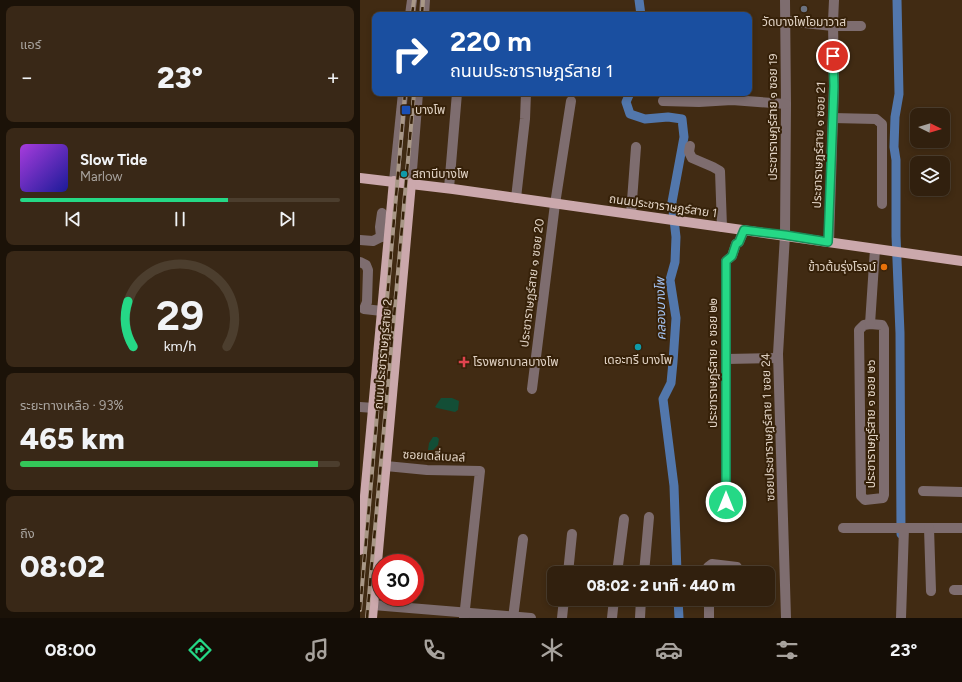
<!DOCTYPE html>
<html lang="th">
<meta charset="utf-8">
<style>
:root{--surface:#31200e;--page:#392817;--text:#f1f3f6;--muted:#a8a39e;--line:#4c3e2e;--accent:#25d886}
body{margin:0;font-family:Figtree,"Noto Sans Thai",sans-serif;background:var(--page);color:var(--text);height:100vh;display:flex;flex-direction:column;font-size:15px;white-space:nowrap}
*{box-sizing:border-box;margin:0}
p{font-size:13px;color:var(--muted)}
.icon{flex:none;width:22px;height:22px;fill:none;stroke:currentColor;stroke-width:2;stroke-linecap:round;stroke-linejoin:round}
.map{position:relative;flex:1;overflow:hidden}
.panel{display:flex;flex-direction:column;gap:6px;padding:6px;background:#1b1208;width:360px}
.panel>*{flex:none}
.hud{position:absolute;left:12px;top:12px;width:380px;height:84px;border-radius:8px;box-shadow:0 2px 6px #0003,0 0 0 1px var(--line);background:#1a4fa0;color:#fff;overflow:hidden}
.needle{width:26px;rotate:95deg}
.fabs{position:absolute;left:550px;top:108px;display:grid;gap:8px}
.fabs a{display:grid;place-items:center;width:40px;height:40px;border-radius:8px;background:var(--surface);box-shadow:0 2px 6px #0003,0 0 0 1px var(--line);font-size:20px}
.speed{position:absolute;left:12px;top:554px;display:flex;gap:8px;font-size:20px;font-weight:700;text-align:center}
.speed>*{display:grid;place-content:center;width:52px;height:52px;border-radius:50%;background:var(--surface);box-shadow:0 2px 6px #0003,0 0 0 1px var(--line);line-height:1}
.speed .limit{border:6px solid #d22;background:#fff;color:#111}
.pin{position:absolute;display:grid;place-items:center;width:34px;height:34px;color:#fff;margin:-17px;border:2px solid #fff;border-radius:50%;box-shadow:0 1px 4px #0007}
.me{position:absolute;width:44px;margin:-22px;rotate:0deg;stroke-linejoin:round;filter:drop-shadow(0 0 3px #0008)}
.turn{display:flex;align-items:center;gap:14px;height:84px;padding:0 12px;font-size:18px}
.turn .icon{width:52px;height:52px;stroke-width:2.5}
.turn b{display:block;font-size:28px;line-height:34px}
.big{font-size:30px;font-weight:800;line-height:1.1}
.panel .tile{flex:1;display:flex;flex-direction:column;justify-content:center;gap:6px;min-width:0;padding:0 14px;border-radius:8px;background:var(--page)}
.panel .dial{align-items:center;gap:0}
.dial svg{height:104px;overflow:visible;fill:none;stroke:var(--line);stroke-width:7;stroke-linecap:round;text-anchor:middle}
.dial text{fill:var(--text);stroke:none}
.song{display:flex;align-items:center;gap:12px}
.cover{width:48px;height:48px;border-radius:6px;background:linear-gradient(135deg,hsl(280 70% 55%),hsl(240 70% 35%))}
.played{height:4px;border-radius:2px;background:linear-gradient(90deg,var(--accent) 65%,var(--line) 65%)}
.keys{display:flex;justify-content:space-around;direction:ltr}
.heat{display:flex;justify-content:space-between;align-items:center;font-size:22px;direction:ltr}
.charge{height:6px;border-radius:3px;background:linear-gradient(90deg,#34c759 93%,var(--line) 0)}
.trip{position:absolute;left:187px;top:566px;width:228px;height:40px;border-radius:8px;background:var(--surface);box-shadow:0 2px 6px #0003,0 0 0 1px var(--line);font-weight:800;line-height:40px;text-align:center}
.tabs{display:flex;height:64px;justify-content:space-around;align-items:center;background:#140d06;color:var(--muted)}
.tabs .icon{width:28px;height:28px}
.tabs .current{color:var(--accent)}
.tabs b{font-size:18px;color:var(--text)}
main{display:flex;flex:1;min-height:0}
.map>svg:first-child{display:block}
</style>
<main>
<section class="panel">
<div class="tile"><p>แอร์</p>
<div class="heat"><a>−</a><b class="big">23°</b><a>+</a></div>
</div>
<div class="tile">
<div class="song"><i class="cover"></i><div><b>Slow Tide</b><p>Marlow</p></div></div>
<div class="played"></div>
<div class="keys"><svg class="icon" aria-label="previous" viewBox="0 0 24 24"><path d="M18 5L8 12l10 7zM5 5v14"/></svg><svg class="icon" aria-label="pause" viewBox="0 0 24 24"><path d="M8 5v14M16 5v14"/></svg><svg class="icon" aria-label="next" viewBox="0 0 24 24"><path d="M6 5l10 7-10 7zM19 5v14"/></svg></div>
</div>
<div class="tile dial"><svg viewBox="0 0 100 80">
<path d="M14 69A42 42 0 1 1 86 69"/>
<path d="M14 69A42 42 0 0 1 10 34" stroke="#25d886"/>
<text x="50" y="56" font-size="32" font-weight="700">29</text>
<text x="50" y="72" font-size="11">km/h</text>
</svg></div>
<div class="tile"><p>ระยะทางเหลือ · 93%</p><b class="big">465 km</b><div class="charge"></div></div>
<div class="tile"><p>ถึง</p><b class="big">08:02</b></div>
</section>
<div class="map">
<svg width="602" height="618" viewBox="0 0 602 618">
<rect width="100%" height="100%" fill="#412b13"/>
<!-- green -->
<g fill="#134e36">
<path d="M 81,398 L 92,398 L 99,401 L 98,410 L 95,412 L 77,408 L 75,407 Z"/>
<path d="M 73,437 L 77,437 L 79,439 L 78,445 L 73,450 L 68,450 L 69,443 Z"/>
</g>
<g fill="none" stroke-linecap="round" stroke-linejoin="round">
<!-- canal -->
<g stroke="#5277ac" stroke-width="9">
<path d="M 279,0 L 281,15"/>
<path d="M 537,0 L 539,94 L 535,117 L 534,147 L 536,160 L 536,236 L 540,333 L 541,534"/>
<path d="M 270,93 L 266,102 L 270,114 L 285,119 L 308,117 L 322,119 L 324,137 L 312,202 L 316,237 L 315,262 L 310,280 L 316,318 L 313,362 L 311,383 L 303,399 L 314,486 L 317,573"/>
<path d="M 318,599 L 319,618"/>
</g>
<!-- minor -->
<g stroke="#7e6d6f" stroke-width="10">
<path d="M 425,0 L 426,104 L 425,235 L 418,354 L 426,618"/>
<path d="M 50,15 L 52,0"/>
<path d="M 64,15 L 65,0"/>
<path d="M 425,21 L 473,26 L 501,26"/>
<path d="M 303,101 L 339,102 L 372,100 L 426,104"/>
<path d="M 473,118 L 516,119 L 522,124 L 522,204"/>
<path d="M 330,146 L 329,152 L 332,158 L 353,167 L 360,171 L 362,227"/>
<path d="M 34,181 L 43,93"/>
<path d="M 51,183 L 58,93"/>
<path d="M 89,188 L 97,93"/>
<path d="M 156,198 L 165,119 L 166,93"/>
<path d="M 22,213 L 20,227 L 21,237 L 29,236"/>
<path d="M 271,214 L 276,147"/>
<path d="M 0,240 L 13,241 L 21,237"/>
<path d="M 469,242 L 474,86 L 473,22 L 474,0"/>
<path d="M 0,262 L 6,265 L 8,270 L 7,302 L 4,309 L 22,311"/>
<path d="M 510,324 L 522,325 L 524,329 L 524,495 L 523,498 L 505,500 L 501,496 L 499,330 L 504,325 Z"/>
<path d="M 510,324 L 515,249"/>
<path d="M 366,359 L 418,358"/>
<path d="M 172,389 L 195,204 L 211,101"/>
<path d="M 0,407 L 14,408"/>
<path d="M 26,466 L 67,470 L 120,471 L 104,618"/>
<path d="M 563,491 L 602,492"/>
<path d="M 366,502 L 366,261 L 372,256 L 376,244 L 379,242 L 384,230"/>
<path d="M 483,528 L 602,528"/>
<path d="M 569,528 L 571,591"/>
<path d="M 208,573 L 212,534"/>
<path d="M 257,573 L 264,519"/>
<path d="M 284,573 L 289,517"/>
<path d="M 348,573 L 348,567 L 352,564 L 377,567"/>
<path d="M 594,590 L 602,590"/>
<path d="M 349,599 L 349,618"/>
<path d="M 13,605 L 171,618"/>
<path d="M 153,618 L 163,539"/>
<path d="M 202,618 L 204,599"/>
<path d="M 252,618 L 254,599"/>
<path d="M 280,618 L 281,599"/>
<path d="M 541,618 L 544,528"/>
</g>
<!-- major -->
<g stroke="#cba8ac" stroke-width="10">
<path d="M 0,178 L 93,189 L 602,261"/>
<path d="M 0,550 L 34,181"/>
<path d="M 12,618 L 51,183"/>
</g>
<defs>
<g id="rail">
<path d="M 52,15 L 54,0"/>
<path d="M 62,15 L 63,0"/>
<path d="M 0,610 L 45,93"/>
<path d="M 7,618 L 54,93"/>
</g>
</defs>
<!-- rail casing -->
<use href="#rail" stroke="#a99887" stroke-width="4"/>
<!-- rail -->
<use href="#rail" stroke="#362109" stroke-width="2.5" stroke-dasharray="8" stroke-linecap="butt"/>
</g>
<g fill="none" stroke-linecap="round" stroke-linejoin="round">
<defs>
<path id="route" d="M 366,502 L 366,261 L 372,256 L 376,244 L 379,242 L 384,230 L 425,235 L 468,242 L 474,86 L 473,56"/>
</defs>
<!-- route casing -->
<use href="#route" stroke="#188c57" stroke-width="10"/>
<!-- route -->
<use href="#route" stroke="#25d886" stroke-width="7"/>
</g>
<!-- markers -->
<circle fill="#6b7280" stroke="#362109" stroke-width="1.5" cx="444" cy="9" r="4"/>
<rect fill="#1a4fb4" stroke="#362109" stroke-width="1.5" x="41" y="105" width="10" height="10" rx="2"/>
<g fill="#0f9aa8" stroke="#362109" stroke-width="1.5">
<circle cx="44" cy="174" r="4"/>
<circle cx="278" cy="347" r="4"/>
</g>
<circle fill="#e8710a" stroke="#362109" stroke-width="1.5" cx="524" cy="267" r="4"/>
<path fill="#e0444e" stroke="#362109" stroke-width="1.5" d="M102 356h4v4h4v4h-4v4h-4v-4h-4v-4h4z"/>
<g text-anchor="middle" stroke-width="4" stroke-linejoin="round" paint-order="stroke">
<!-- poi labels -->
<g font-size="12" fill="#e1d3c5" stroke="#362109" text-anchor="start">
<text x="444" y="26" text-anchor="middle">วัดบางโพโอมาวาส</text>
<text x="55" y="114">บางโพ</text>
<text x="52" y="178">สถานีบางโพ</text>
<text x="516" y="271" text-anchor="end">ข้าวต้มรุ่งโรจน์</text>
<text x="278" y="364" text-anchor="middle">เดอะทรี บางโพ</text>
<text x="113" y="366">โรงพยาบาลบางโพ</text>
</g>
<!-- street labels -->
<g font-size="12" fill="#e1d3c5" stroke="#362109">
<text transform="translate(413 117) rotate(-90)" y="4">ประชาราษฎร์สาย ๑ ซอย 19</text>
<text transform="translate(459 145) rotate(-88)" y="4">ประชาราษฎร์สาย ๑ ซอย 21</text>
<text transform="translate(303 206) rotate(8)" y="4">ถนนประชาราษฎร์สาย 1</text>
<text transform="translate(172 283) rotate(-83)" y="4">ประชาราษฎร์สาย ๑ ซอย 20</text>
<text transform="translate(23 354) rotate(-85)" y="4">ถนนประชาราษฎร์สาย 2</text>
<text transform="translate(353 363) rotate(-90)" y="4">ประชาราษฎร์สาย ๑ ซอย ๒๒</text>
<text transform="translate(511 424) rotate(-90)" y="4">ประชาราษฎร์สาย ๑ ซอย ๒๖</text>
<text transform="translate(408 427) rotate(-92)" y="4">ซอยประชาราษฎร์สาย 1 ซอย 24</text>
<text transform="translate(74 456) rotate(3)" y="4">ซอยเดลี่เบลล์</text>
</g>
<!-- water labels -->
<g font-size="13" font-style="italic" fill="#a4c3f2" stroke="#362109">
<text transform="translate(300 309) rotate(-91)" y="5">คลองบางโพ</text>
</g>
</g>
</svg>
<div class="fabs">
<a><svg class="needle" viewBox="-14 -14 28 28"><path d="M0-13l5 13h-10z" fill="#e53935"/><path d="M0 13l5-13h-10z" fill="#a8a39e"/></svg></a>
<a><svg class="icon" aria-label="layers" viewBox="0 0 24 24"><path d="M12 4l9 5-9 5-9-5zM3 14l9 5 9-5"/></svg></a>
</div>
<div class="speed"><div class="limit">30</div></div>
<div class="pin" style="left:473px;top:56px;background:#d93025"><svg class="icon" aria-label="arrive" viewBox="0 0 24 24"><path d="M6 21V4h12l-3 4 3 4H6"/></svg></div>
<svg class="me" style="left:366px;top:502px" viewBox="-20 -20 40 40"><circle r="17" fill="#25d886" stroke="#fff" stroke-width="3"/><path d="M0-11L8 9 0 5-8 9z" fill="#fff"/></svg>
<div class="trip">08:02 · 2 นาที · 440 m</div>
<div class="hud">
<div class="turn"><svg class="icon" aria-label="right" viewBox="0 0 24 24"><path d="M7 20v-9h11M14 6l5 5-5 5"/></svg><div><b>220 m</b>ถนนประชาราษฎร์สาย 1</div></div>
</div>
</div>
</main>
<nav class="tabs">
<b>08:00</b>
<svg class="icon current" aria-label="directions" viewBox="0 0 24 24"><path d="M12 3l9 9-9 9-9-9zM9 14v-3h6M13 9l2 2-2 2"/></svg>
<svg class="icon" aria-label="music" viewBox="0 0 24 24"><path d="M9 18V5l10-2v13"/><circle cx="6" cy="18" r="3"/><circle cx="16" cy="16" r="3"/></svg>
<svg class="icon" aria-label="phone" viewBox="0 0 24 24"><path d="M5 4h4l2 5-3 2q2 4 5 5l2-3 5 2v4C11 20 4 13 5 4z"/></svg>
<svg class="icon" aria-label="climate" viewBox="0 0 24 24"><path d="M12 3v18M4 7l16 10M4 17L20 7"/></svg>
<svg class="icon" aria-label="car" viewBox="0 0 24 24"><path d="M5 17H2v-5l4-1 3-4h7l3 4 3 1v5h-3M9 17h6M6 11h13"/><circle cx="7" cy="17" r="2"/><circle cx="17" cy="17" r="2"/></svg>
<svg class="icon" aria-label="filters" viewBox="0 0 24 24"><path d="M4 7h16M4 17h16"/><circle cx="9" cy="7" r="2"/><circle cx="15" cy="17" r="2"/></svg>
<b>23°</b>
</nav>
